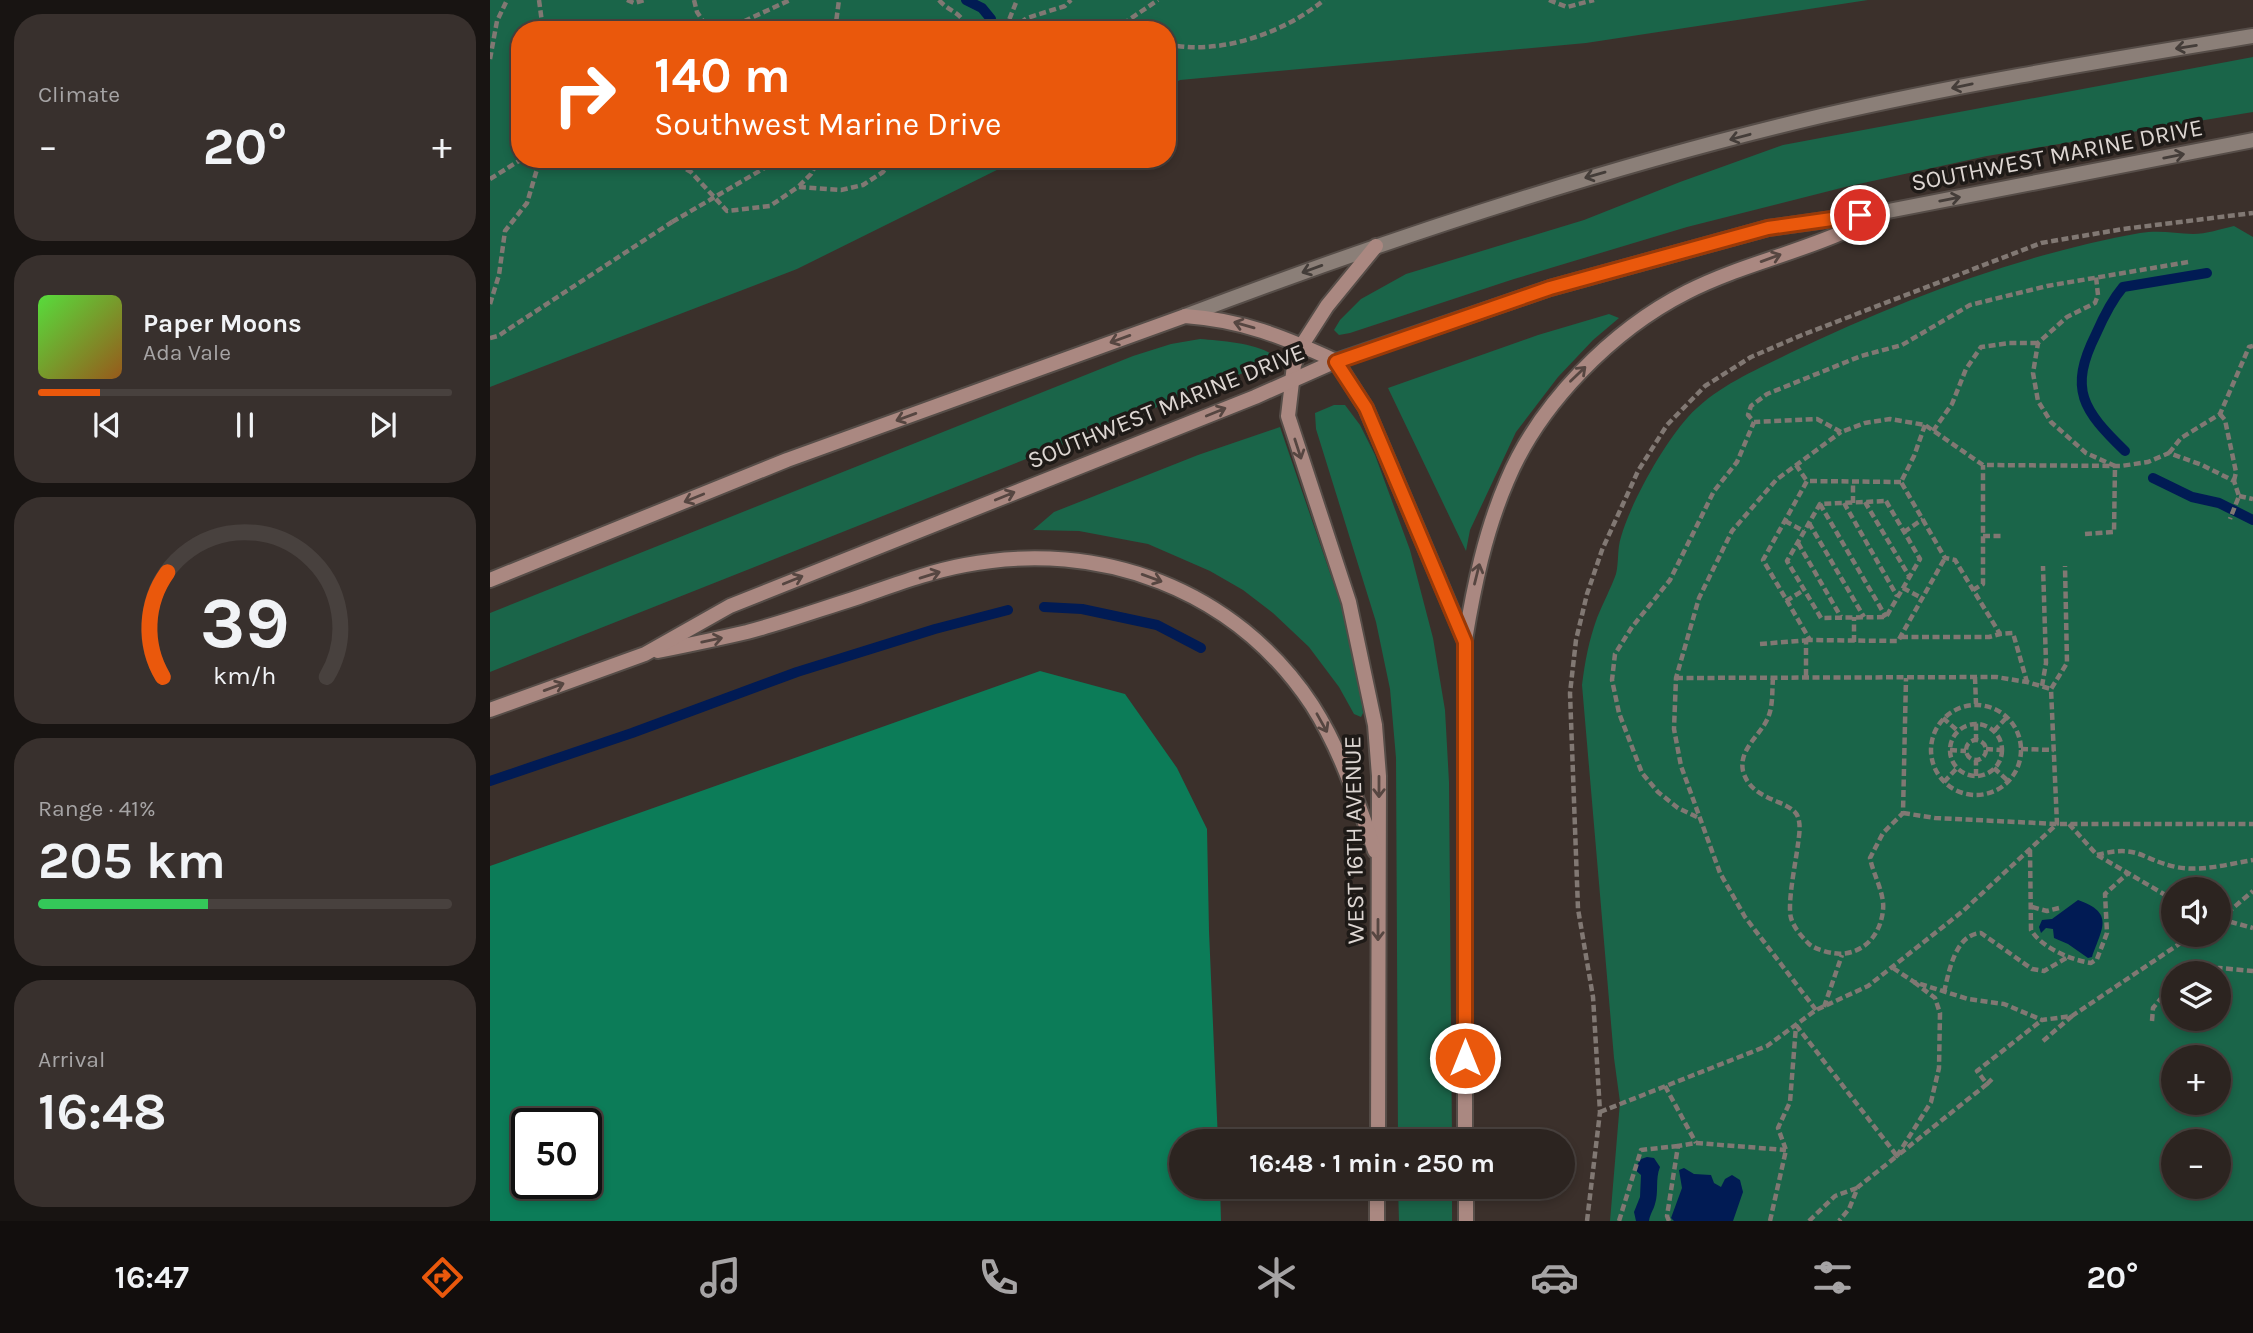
<!DOCTYPE html>
<meta charset="utf-8">
<style>
:root{--surface:#2c2420;--page:#38302d;--text:#f1f3f6;--muted:#a6a4a5;--line:#48413e;--accent:#ea580c}
body{margin:0;font-family:Karla,sans-serif;background:var(--page);color:var(--text);height:100vh;display:flex;flex-direction:column;font-size:26px;white-space:nowrap}
*{box-sizing:border-box;margin:0}
p{font-size:23px;color:var(--muted)}
.icon{flex:none;width:38px;height:38px;fill:none;stroke:currentColor;stroke-width:2;stroke-linecap:round;stroke-linejoin:round}
.map{position:relative;flex:1;overflow:hidden}
.sheet{display:flex;flex-direction:column;gap:14px;padding:14px;background:#181412;width:490px}
.sheet>*{flex:none}
.guide{position:absolute;left:21px;top:21px;width:665px;height:147px;border-radius:28px;box-shadow:0 4px 10px #0003,0 0 0 2px var(--line);background:#ea580c;color:#fff;overflow:hidden}
.tools{position:absolute;left:1671px;top:877px;display:grid;gap:14px}
.tools a{display:grid;place-items:center;width:70px;height:70px;border-radius:50%;background:var(--surface);box-shadow:0 4px 10px #0003,0 0 0 2px var(--line);font-size:35px}
.speed{position:absolute;left:21px;top:1108px;display:flex;gap:14px;font-size:35px;font-weight:700;text-align:center}
.speed>*{display:grid;place-content:center;width:91px;height:91px;border-radius:50%;background:var(--surface);box-shadow:0 4px 10px #0003,0 0 0 2px var(--line);line-height:1}
.speed .limit{border:4px solid #111;border-radius:10px;background:#fff;color:#111}
.pin{position:absolute;display:grid;place-items:center;width:60px;height:60px;color:#fff;margin:-30px;border:4px solid #fff;border-radius:50%;box-shadow:0 2px 7px #0007}
.me{position:absolute;width:77px;margin:-38px;rotate:0deg;stroke-linejoin:round;filter:drop-shadow(0 0 5px #0008)}
.turn{display:flex;align-items:center;gap:24px;height:147px;padding:0 28px;font-size:32px}
.turn .icon{width:91px;height:91px;stroke-width:2.5}
.turn b{display:block;font-size:49px;line-height:60px}
.big{font-size:52px;font-weight:700;line-height:1.1}
.sheet .card{flex:1;display:flex;flex-direction:column;justify-content:center;gap:10px;min-width:0;padding:0 24px;border-radius:28px;background:var(--page)}
.sheet .dial{align-items:center;gap:0}
.dial svg{height:182px;overflow:visible;fill:none;stroke:var(--line);stroke-width:7;stroke-linecap:round;text-anchor:middle}
.dial text{fill:var(--text);stroke:none}
.song{display:flex;align-items:center;gap:21px}
.cover{width:84px;height:84px;border-radius:10px;background:linear-gradient(135deg,hsl(110 70% 55%),hsl(30 70% 35%))}
.played{height:7px;border-radius:4px;background:linear-gradient(90deg,var(--accent) 15%,var(--line) 15%)}
.keys{display:flex;justify-content:space-around;direction:ltr}
.heat{display:flex;justify-content:space-between;align-items:center;font-size:38px;direction:ltr}
.charge{height:10px;border-radius:5px;background:linear-gradient(90deg,#34c759 41%,var(--line) 0)}
.trip{position:absolute;left:679px;top:1129px;width:406px;height:70px;border-radius:35px;background:var(--surface);box-shadow:0 4px 10px #0003,0 0 0 2px var(--line);font-weight:700;line-height:70px;text-align:center}
.menu{display:flex;height:112px;justify-content:space-around;align-items:center;background:#120e0d;color:var(--muted)}
.menu .icon{width:49px;height:49px}
.menu .active{color:var(--accent)}
.menu b{font-size:32px;color:var(--text)}
main{display:flex;flex:1;min-height:0}
.map>svg:first-child{display:block}
</style>
<main>
<section class="sheet">
<div class="card"><p>Climate</p>
<div class="heat"><a>−</a><b class="big">20°</b><a>+</a></div>
</div>
<div class="card">
<div class="song"><i class="cover"></i><div><b>Paper Moons</b><p>Ada Vale</p></div></div>
<div class="played"></div>
<div class="keys"><svg class="icon" aria-label="previous" viewBox="0 0 24 24"><path d="M18 5L8 12l10 7zM5 5v14"/></svg><svg class="icon" aria-label="pause" viewBox="0 0 24 24"><path d="M8 5v14M16 5v14"/></svg><svg class="icon" aria-label="next" viewBox="0 0 24 24"><path d="M6 5l10 7-10 7zM19 5v14"/></svg></div>
</div>
<div class="card dial"><svg viewBox="0 0 100 80">
<path d="M14 69A42 42 0 1 1 86 69"/>
<path d="M14 69A42 42 0 0 1 16 23" stroke="#ea580c"/>
<text x="50" y="56" font-size="32" font-weight="700">39</text>
<text x="50" y="72" font-size="11">km/h</text>
</svg></div>
<div class="card"><p>Range · 41%</p><b class="big">205 km</b><div class="charge"></div></div>
<div class="card"><p>Arrival</p><b class="big">16:48</b></div>
</section>
<div class="map">
<svg width="1763" height="1221" viewBox="0 0 1763 1221">
<rect width="100%" height="100%" fill="#3b302b"/>
<!-- green -->
<g fill="#1a6549" fill-rule="evenodd">
<path d="M 0,0 L 1378,0 L 1096,43 L 690,80 L 677,87 L 677,30 L 30,30 L 30,159 L 529,159 L 307,269 L 0,387 Z"/>
<path d="M 1763,57 L 1763,112 L 1497,156 L 1355,187 L 1197,227 L 1024,279 L 860,333 L 849,335 L 844,330 L 850,320 L 871,299 L 916,274 L 1094,220 L 1190,182 L 1293,145 Z"/>
<path d="M 1744,226 L 1763,237 L 1763,1221 L 1120,1221 L 1130,1102 L 1124,1058 L 1092,685 C 1095,661 1099,640 1107,618 C 1113,603 1121,588 1126,574 C 1129,562 1127,549 1131,537 C 1141,502 1173,445 1198,417 C 1225,387 1264,371 1300,353 C 1411,300 1528,255 1650,233 C 1668,230 1685,233 1703,234 C 1716,234 1731,229 1744,226 ZM 1684,889 L 1729,889 L 1729,934 L 1684,934 ZM 1684,973 L 1729,973 L 1729,1018 L 1684,1018 ZM 1684,1057 L 1729,1057 L 1729,1102 L 1684,1102 ZM 1684,1141 L 1729,1141 L 1729,1186 L 1684,1186 Z"/>
<path d="M 1119,314 L 1129,318 L 1103,340 L 1068,377 L 1026,432 L 980,530 L 976,551 L 898,388 L 1048,335 Z"/>
<path d="M 710,339 C 733,341 772,343 788,359 L 0,672 L 0,613 L 643,356 L 681,344 Z"/>
<path d="M 844,405 L 855,405 L 870,425 L 885,455 L 920,550 L 943,638 L 955,710 L 959,782 L 962,1141 L 908,1141 L 906,758 L 900,689 L 886,622 L 826,429 L 825,413 Z"/>
<path d="M 790,427 L 851,605 L 870,689 L 873,713 L 871,717 L 864,714 L 849,687 L 819,647 L 783,613 L 753,590 L 720,571 L 658,544 L 589,531 L 543,530 L 564,512 L 708,455 Z"/>
<path d="M 908,1187 L 962,1187 L 962,1221 L 909,1221 Z"/>
</g>
<!-- forest -->
<path fill="#0c7c58" fill-rule="evenodd" d="M 550,671 L 635,694 L 687,768 L 717,829 L 719,931 L 728,1141 L 691,1141 L 691,1186 L 730,1187 L 731,1221 L 0,1221 L 0,866 ZM 37,1124 L 96,1124 L 96,1183 L 37,1183 Z"/>
<!-- water -->
<g fill="#011b54">
<path d="M 1588,900 C 1625,913 1612,928 1602,957 L 1598,958 L 1578,944 L 1564,938 L 1563,929 L 1556,928 L 1551,933 L 1549,927 L 1552,920 L 1562,919 Z"/>
<path d="M 1157,1157 L 1164,1158 L 1170,1167 C 1165,1179 1169,1192 1165,1204 C 1163,1211 1160,1214 1159,1221 L 1146,1221 L 1144,1212 L 1150,1197 L 1151,1175 L 1144,1169 L 1151,1159 Z"/>
<path d="M 1194,1168 L 1204,1174 L 1221,1175 L 1224,1183 L 1231,1187 L 1235,1179 L 1242,1175 L 1250,1180 L 1253,1192 L 1243,1221 L 1184,1221 L 1181,1218 L 1192,1188 L 1189,1170 Z"/>
</g>
<g fill="none" stroke-linecap="round" stroke-linejoin="round">
<!-- stream -->
<g stroke="#011b54" stroke-width="10">
<path d="M 476,0 L 492,8 L 501,19 L 501,30"/>
<path d="M 1635,451 C 1593,410 1578,390 1606,334 C 1613,318 1622,300 1633,287 L 1717,273"/>
<path d="M 1663,478 L 1702,497 L 1729,503 L 1763,520"/>
<path d="M 554,607 L 592,609 L 667,625 L 711,648"/>
<path d="M 0,781 L 142,733 L 307,672 L 445,629 L 518,610"/>
</g>
<defs>
<g id="tertiary">
<path d="M 695,316 C 903,237 1114,167 1331,116 C 1474,83 1618,60 1763,36"/>
<path d="M 846,361 L 1060,288 L 1278,228 L 1393,212 L 1763,140"/>
</g>
<g id="secondary">
<path d="M 886,246 L 837,306 L 812,345 L 804,365 L 798,416 L 859,602 L 885,725 L 889,776 L 888,1141"/>
<path d="M 846,361 L 876,408 L 975,641 L 975,1141"/>
<path d="M 0,580 L 297,460 L 695,316 C 752,320 794,337 846,361"/>
<path d="M 975,640 C 984,586 995,532 1017,481 C 1049,404 1122,330 1197,292 C 1246,267 1300,255 1351,233 C 1365,227 1379,219 1393,212"/>
<path d="M 168,651 C 198,645 227,639 257,632 C 292,623 328,610 363,599 C 399,587 437,572 475,565 C 610,539 745,589 822,705 C 851,750 867,801 885,851"/>
<path d="M 0,710 L 155,654 L 240,606 L 765,397 L 846,361"/>
<path d="M 976,1186 L 976,1221"/>
<path d="M 887,1221 L 887,1186"/>
</g>
</defs>
<!-- tertiary casing -->
<use href="#tertiary" stroke="#564d48" stroke-width="18"/>
<!-- secondary casing -->
<use href="#secondary" stroke="#564d48" stroke-width="18"/>
<!-- path -->
<g stroke="#817873" stroke-width="4.5" stroke-dasharray="7 3.5" stroke-linecap="butt">
<path d="M 49,0 L 53,30"/>
<path d="M 137,0 L 144,3 L 155,0"/>
<path d="M 204,0 L 207,12 L 219,30"/>
<path d="M 449,0 C 457,10 470,12 475,24 L 473,30"/>
<path d="M 1059,0 L 1077,7 L 1104,0"/>
<path d="M 639,22 L 650,30"/>
<path d="M 522,29 L 537,18 L 575,6 L 581,0"/>
<path d="M 522,29 L 519,20 L 527,0"/>
<path d="M 235,30 L 300,0"/>
<path d="M 345,30 L 349,0"/>
<path d="M 624,30 L 668,0"/>
<path d="M 677,44 C 729,56 794,33 834,0"/>
<path d="M 0,59 L 7,21 L 17,0"/>
<path d="M 178,159 L 201,172 L 237,211 L 280,206 L 308,187 L 351,190 L 373,185 L 393,172 L 403,159"/>
<path d="M 0,179 L 32,159"/>
<path d="M 309,186 L 321,174 L 329,159"/>
<path d="M 1698,262 L 1557,286 L 1480,305 L 1412,345 L 1371,356 L 1277,394 L 1261,406 L 1258,415 L 1264,422 L 1327,419 L 1351,432 L 1375,423 L 1400,419 L 1435,425 L 1493,465 L 1631,466 L 1658,462 L 1679,453 L 1712,465 L 1744,481 L 1749,496 L 1740,519"/>
<path d="M 0,304 L 9,275 L 15,231 L 37,203 L 50,159"/>
<path d="M 0,338 L 8,336 L 182,222"/>
<path d="M 1730,414 L 1735,420 L 1746,472 L 1744,481"/>
<path d="M 1435,425 L 1424,456 L 1411,482 L 1455,558 L 1465,560 L 1510,634 L 1523,633 L 1537,682"/>
<path d="M 1443,431 L 1462,404 L 1476,369 L 1491,347 L 1519,343 L 1548,343"/>
<path d="M 1679,453 L 1691,438 L 1730,414 L 1759,347 L 1763,346"/>
<path d="M 1306,465 L 1317,481"/>
<path d="M 1411,482 L 1317,481 L 1273,560 L 1320,640 L 1408,641 L 1455,558"/>
<path d="M 1749,496 L 1763,499"/>
<path d="M 1396,501 L 1430,559 L 1396,617 L 1331,618 L 1297,561 L 1330,504 Z"/>
<path d="M 1375,502 L 1419,576"/>
<path d="M 1354,503 L 1407,596"/>
<path d="M 1363,503 L 1363,482"/>
<path d="M 1330,504 L 1396,617"/>
<path d="M 1295,521 L 1314,531"/>
<path d="M 1319,523 L 1374,617"/>
<path d="M 1414,532 L 1433,519"/>
<path d="M 1595,534 L 1624,532 L 1625,466 L 1596,453 L 1561,422 L 1548,401 L 1543,373 L 1548,343 L 1577,317 L 1605,303 L 1608,295 L 1606,277"/>
<path d="M 1493,536 L 1514,536"/>
<path d="M 1308,543 L 1351,617"/>
<path d="M 1413,588 L 1432,598"/>
<path d="M 1483,590 L 1493,584 L 1493,465"/>
<path d="M 1296,601 L 1314,590"/>
<path d="M 1411,637 L 1499,637 L 1510,634"/>
<path d="M 1364,642 L 1364,617"/>
<path d="M 1270,644 L 1320,640"/>
<path d="M 1316,676 L 1316,640"/>
<path d="M 1485,677 L 1486,704"/>
<path d="M 1186,678 L 1506,677 L 1537,682 L 1561,689"/>
<path d="M 1283,678 C 1282,690 1283,704 1279,715 C 1273,734 1248,748 1253,771 C 1261,802 1301,799 1308,817 C 1311,826 1309,836 1308,844 C 1306,861 1297,903 1301,918 C 1304,928 1312,937 1319,944 C 1324,948 1328,949 1334,951 C 1364,961 1390,942 1393,910 C 1395,894 1383,874 1380,858 L 1393,833 L 1413,813 L 1416,678"/>
<path d="M 1552,686 L 1556,663 L 1553,566"/>
<circle cx="1486" cy="750" r="45"/>
<path d="M 1453,718 L 1468,731"/>
<circle cx="1486" cy="750" r="26"/>
<path d="M 1504,731 L 1517,717"/>
<circle cx="1486" cy="750" r="10"/>
<path d="M 1486,741 L 1486,723"/>
<path d="M 1496,749 L 1512,750"/>
<path d="M 1531,749 L 1564,750"/>
<path d="M 1460,750 L 1476,751"/>
<path d="M 1504,768 L 1518,781"/>
<path d="M 1486,776 L 1486,760"/>
<path d="M 1454,782 L 1467,768"/>
<path d="M 1413,813 L 1445,818 L 1567,824 L 1763,824"/>
<path d="M 1207,817 L 1188,808 L 1168,792 L 1152,773 L 1129,713 L 1122,680 L 1125,654 L 1142,627 L 1180,580 L 1224,491 L 1247,462 L 1264,422"/>
<path d="M 1579,824 L 1607,855 L 1684,900"/>
<path d="M 1540,850 L 1541,930 C 1552,948 1581,960 1601,963 L 1607,959 L 1617,933 L 1615,894 L 1638,873"/>
<path d="M 1607,855 C 1649,844 1650,859 1686,867 C 1712,872 1738,864 1763,860"/>
<path d="M 1542,907 L 1557,911 L 1569,908"/>
<path d="M 1730,919 L 1763,928"/>
<path d="M 1729,920 L 1763,891"/>
<path d="M 1403,968 L 1424,982 L 1478,999 L 1514,1004 L 1552,1020 L 1582,1016 L 1704,934"/>
<path d="M 1705,973 L 1729,968 L 1763,971"/>
<path d="M 1424,982 L 1445,998 L 1450,1013 L 1449,1068 L 1441,1102 L 1407,1156 L 1497,1084 L 1487,1071 L 1552,1020"/>
<path d="M 1454,992 C 1459,972 1465,934 1491,933 L 1542,969 L 1554,971 L 1578,957"/>
<path d="M 1334,1007 L 1352,955"/>
<path d="M 1326,1010 L 1255,917 L 1230,873 L 1191,766 L 1184,729 L 1186,678 L 1209,598 L 1242,531 L 1286,480 L 1351,432"/>
<path d="M 1662,1021 L 1663,1008 L 1684,983"/>
<path d="M 1306,1025 L 1407,1156 L 1368,1187 L 1359,1209 L 1349,1221"/>
<path d="M 1553,1041 L 1582,1016"/>
<path d="M 1497,1084 L 1503,1078"/>
<path d="M 1175,1086 L 1206,1143"/>
<path d="M 1110,1112 L 1277,1046 L 1326,1010 L 1378,986 L 1473,911 L 1567,824 L 1561,689 L 1577,663 L 1575,566"/>
<path d="M 1097,1221 L 1110,1112 L 1103,997 L 1088,909 L 1080,693 L 1086,640 L 1097,594 L 1112,550 L 1148,471 L 1177,425 L 1215,386 L 1261,357 L 1312,335 L 1551,243 L 1633,229 L 1763,213"/>
<path d="M 1129,1221 L 1151,1150 L 1188,1146"/>
<path d="M 1179,1221 L 1177,1216 L 1188,1146 L 1206,1143 L 1296,1150"/>
<path d="M 1280,1221 L 1296,1150 L 1288,1128 L 1300,1102 L 1306,1026"/>
<path d="M 1319,1221 L 1345,1196 L 1367,1188"/>
</g>
<!-- tertiary -->
<use href="#tertiary" stroke="#8b7f78" stroke-width="14"/>
<!-- secondary -->
<use href="#secondary" stroke="#aa8881" stroke-width="14"/>
<!-- path-bridge -->
<path stroke="#817873" stroke-width="4.5" stroke-dasharray="7 3.5" stroke-linecap="butt" d="M 182,222 L 290,159"/>
</g>
<!-- one-way arrows -->
<defs><path id="oneway-shaft" d="M-6 0H5M1.5-3L5.5 0L1.5 3" fill="none" stroke-width="1.6" stroke-linecap="round" stroke-linejoin="round" transform="scale(1.75)"/></defs>
<g stroke="#443d39">
<use href="#oneway-shaft" transform="translate(1696 47) rotate(171)"/>
<use href="#oneway-shaft" transform="translate(1472 86) rotate(168)"/>
<use href="#oneway-shaft" transform="translate(1250 137) rotate(165)"/>
<use href="#oneway-shaft" transform="translate(1684 156) rotate(-11)"/>
<use href="#oneway-shaft" transform="translate(1105 175) rotate(164)"/>
<use href="#oneway-shaft" transform="translate(1460 199) rotate(-11)"/>
<use href="#oneway-shaft" transform="translate(822 269) rotate(160)"/>
</g>
<g stroke="#564641">
<use href="#oneway-shaft" transform="translate(1281 258) rotate(-20)"/>
<use href="#oneway-shaft" transform="translate(754 325) rotate(-164)"/>
<use href="#oneway-shaft" transform="translate(630 339) rotate(160)"/>
<use href="#oneway-shaft" transform="translate(1088 374) rotate(-44)"/>
<use href="#oneway-shaft" transform="translate(726 412) rotate(-22)"/>
<use href="#oneway-shaft" transform="translate(416 417) rotate(160)"/>
<use href="#oneway-shaft" transform="translate(808 449) rotate(72)"/>
<use href="#oneway-shaft" transform="translate(515 496) rotate(-22)"/>
<use href="#oneway-shaft" transform="translate(204 498) rotate(158)"/>
<use href="#oneway-shaft" transform="translate(987 574) rotate(-76)"/>
<use href="#oneway-shaft" transform="translate(440 575) rotate(-17)"/>
<use href="#oneway-shaft" transform="translate(662 578) rotate(20)"/>
<use href="#oneway-shaft" transform="translate(303 580) rotate(-22)"/>
<use href="#oneway-shaft" transform="translate(222 640) rotate(-12)"/>
<use href="#oneway-shaft" transform="translate(64 687) rotate(-20)"/>
<use href="#oneway-shaft" transform="translate(832 723) rotate(61)"/>
<use href="#oneway-shaft" transform="translate(889 787) rotate(90)"/>
<use href="#oneway-shaft" transform="translate(888 930) rotate(90)"/>
</g>
<g fill="none" stroke-linecap="round" stroke-linejoin="round">
<defs>
<path id="route" d="M 975,1058 L 975,642 L 876,408 L 846,362 L 1060,288 L 1278,228 L 1370,215"/>
</defs>
<!-- route casing -->
<use href="#route" stroke="#983908" stroke-width="18"/>
<!-- route -->
<use href="#route" stroke="#ea580c" stroke-width="12"/>
</g>
<g text-anchor="middle" stroke-width="7" stroke-linejoin="round" paint-order="stroke">
<!-- street labels -->
<g font-size="24" fill="#ddd6d2" stroke="#1e1a17">
<text transform="translate(1567 155) rotate(-11)" y="8">SOUTHWEST MARINE DRIVE</text>
<text transform="translate(676 406) rotate(-22)" y="8">SOUTHWEST MARINE DRIVE</text>
<text transform="translate(864 840) rotate(-91)" y="8">WEST 16TH AVENUE</text>
</g>
</g>
</svg>
<div class="tools">
<a><svg class="icon" aria-label="sound" viewBox="0 0 24 24"><path d="M4 9h4l5-4v14l-5-4H4zM17 9q2 3 0 6"/></svg></a>
<a><svg class="icon" aria-label="layers" viewBox="0 0 24 24"><path d="M12 4l9 5-9 5-9-5zM3 14l9 5 9-5"/></svg></a>
<a>+</a>
<a>−</a>
</div>
<div class="speed"><div class="limit">50</div></div>
<div class="pin" style="left:1370px;top:215px;background:#d93025"><svg class="icon" aria-label="arrive" viewBox="0 0 24 24"><path d="M6 21V4h12l-3 4 3 4H6"/></svg></div>
<svg class="me" style="left:975px;top:1058px" viewBox="-20 -20 40 40"><circle r="17" fill="#ea580c" stroke="#fff" stroke-width="3"/><path d="M0-11L8 9 0 5-8 9z" fill="#fff"/></svg>
<div class="trip">16:48 · 1 min · 250 m</div>
<div class="guide">
<div class="turn"><svg class="icon" aria-label="right" viewBox="0 0 24 24"><path d="M7 20v-9h11M14 6l5 5-5 5"/></svg><div><b>140 m</b>Southwest Marine Drive</div></div>
</div>
</div>
</main>
<nav class="menu">
<b>16:47</b>
<svg class="icon active" aria-label="directions" viewBox="0 0 24 24"><path d="M12 3l9 9-9 9-9-9zM9 14v-3h6M13 9l2 2-2 2"/></svg>
<svg class="icon" aria-label="music" viewBox="0 0 24 24"><path d="M9 18V5l10-2v13"/><circle cx="6" cy="18" r="3"/><circle cx="16" cy="16" r="3"/></svg>
<svg class="icon" aria-label="phone" viewBox="0 0 24 24"><path d="M5 4h4l2 5-3 2q2 4 5 5l2-3 5 2v4C11 20 4 13 5 4z"/></svg>
<svg class="icon" aria-label="climate" viewBox="0 0 24 24"><path d="M12 3v18M4 7l16 10M4 17L20 7"/></svg>
<svg class="icon" aria-label="car" viewBox="0 0 24 24"><path d="M5 17H2v-5l4-1 3-4h7l3 4 3 1v5h-3M9 17h6M6 11h13"/><circle cx="7" cy="17" r="2"/><circle cx="17" cy="17" r="2"/></svg>
<svg class="icon" aria-label="filters" viewBox="0 0 24 24"><path d="M4 7h16M4 17h16"/><circle cx="9" cy="7" r="2"/><circle cx="15" cy="17" r="2"/></svg>
<b>20°</b>
</nav>
